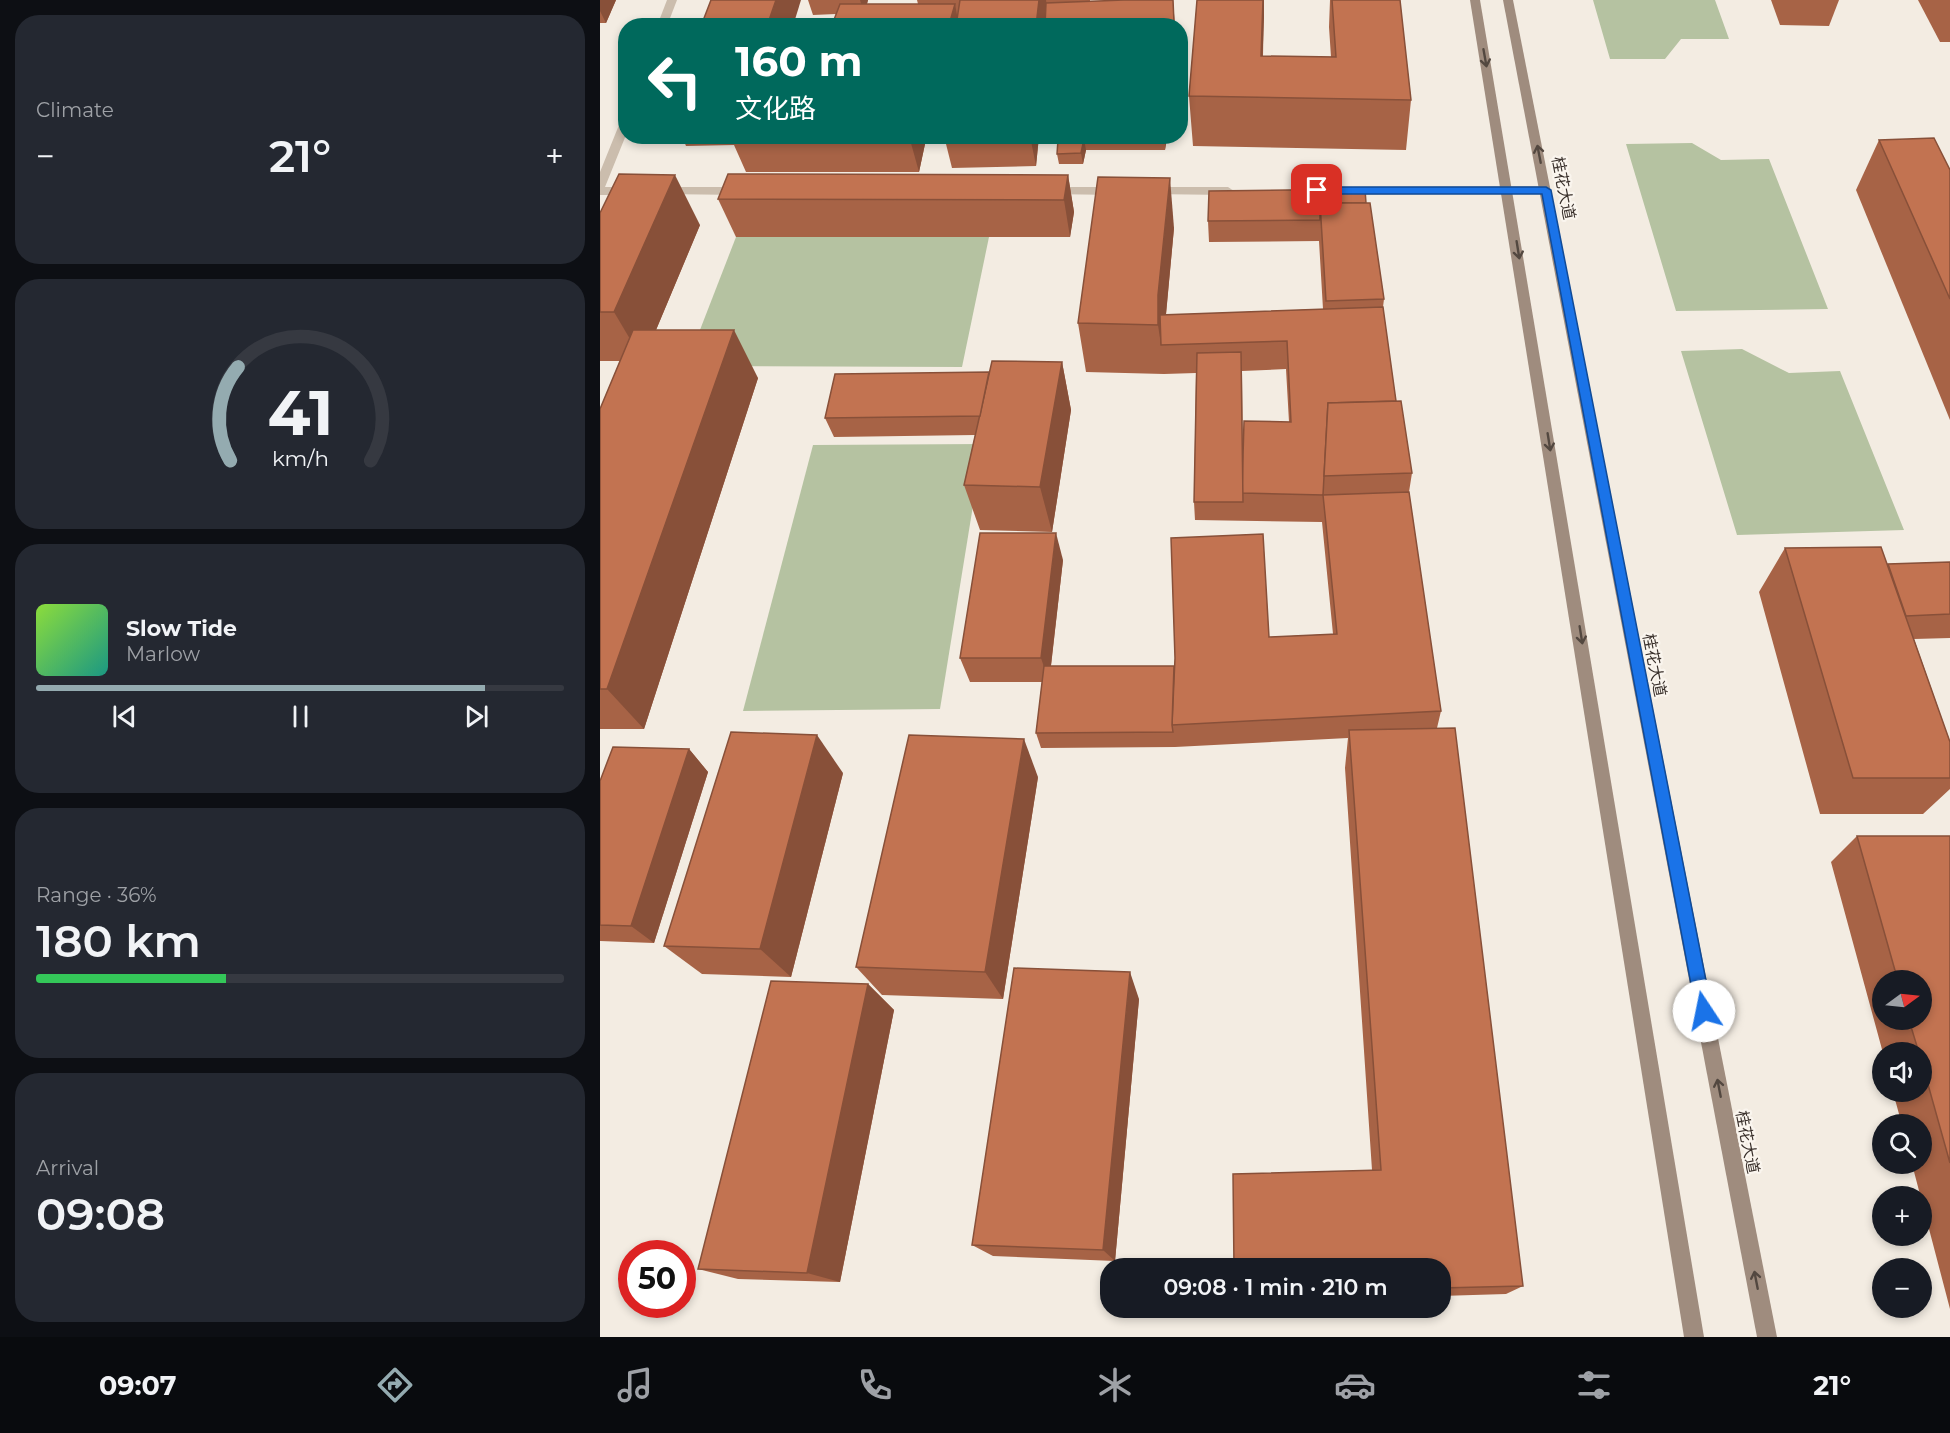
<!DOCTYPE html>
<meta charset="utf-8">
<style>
:root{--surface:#171b24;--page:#242831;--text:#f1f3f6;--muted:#9ea1a6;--line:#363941;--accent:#94abb0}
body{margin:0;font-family:Montserrat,"Noto Sans SC",sans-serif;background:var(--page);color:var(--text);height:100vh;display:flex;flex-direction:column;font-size:22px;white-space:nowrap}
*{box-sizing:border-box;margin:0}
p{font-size:20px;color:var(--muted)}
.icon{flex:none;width:33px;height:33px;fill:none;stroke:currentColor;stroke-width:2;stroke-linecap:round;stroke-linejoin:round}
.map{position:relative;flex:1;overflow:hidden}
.sheet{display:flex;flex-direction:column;gap:15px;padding:15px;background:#0d0f14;width:600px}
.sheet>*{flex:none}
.top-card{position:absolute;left:18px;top:18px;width:570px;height:126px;border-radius:24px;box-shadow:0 3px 9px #0003;background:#00695c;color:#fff;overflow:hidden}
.needle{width:39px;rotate:75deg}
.fabs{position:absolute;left:1272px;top:970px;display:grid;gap:12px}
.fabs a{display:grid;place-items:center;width:60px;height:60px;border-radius:50%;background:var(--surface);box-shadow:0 3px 9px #0003;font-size:30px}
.speed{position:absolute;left:18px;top:1240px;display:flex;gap:12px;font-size:30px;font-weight:700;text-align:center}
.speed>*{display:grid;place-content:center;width:78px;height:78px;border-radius:50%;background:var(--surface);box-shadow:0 3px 9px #0003;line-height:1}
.speed .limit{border:9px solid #d22;background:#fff;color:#111}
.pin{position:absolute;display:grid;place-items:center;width:51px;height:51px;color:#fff;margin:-26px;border-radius:12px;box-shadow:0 3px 9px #0006}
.me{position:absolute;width:66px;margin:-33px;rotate:349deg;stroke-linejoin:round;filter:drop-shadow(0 0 4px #0008)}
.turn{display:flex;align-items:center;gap:21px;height:126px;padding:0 18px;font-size:27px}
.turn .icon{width:78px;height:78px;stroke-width:2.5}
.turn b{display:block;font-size:42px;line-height:51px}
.big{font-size:45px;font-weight:600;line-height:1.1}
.sheet .widget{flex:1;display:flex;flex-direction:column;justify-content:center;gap:9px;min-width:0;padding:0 21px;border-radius:24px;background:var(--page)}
.sheet .dial{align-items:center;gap:0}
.dial svg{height:156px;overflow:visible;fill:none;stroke:var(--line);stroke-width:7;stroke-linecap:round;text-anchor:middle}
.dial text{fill:var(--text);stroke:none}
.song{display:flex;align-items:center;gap:18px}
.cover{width:72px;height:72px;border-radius:9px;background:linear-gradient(135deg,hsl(90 70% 55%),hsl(170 70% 35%))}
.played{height:6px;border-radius:3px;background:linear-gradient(90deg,var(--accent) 85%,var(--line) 85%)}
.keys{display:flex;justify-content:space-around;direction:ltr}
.heat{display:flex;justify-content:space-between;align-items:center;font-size:33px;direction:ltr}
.charge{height:9px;border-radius:4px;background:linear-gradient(90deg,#34c759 36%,var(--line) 0)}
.trip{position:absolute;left:500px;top:1258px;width:351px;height:60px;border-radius:24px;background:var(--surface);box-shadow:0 3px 9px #0003;font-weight:600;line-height:60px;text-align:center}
.tab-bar{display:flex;height:96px;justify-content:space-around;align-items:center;background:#090b0e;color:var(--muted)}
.tab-bar .icon{width:42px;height:42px}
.tab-bar .current{color:var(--accent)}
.tab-bar b{font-size:27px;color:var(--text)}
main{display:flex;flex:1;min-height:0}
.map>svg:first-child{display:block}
</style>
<main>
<section class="sheet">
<div class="widget"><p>Climate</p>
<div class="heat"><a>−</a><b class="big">21°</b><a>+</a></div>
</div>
<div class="widget dial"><svg viewBox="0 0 100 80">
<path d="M14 69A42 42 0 1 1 86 69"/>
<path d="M14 69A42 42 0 0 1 18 21" stroke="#94abb0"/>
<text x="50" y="56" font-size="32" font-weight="700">41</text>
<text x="50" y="72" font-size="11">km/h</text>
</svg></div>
<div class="widget">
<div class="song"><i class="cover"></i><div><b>Slow Tide</b><p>Marlow</p></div></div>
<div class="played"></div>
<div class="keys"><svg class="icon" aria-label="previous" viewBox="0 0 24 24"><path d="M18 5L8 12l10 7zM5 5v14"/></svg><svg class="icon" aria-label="pause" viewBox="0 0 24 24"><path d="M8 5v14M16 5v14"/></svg><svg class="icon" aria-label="next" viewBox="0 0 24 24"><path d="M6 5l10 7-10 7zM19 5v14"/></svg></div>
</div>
<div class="widget"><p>Range · 36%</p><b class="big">180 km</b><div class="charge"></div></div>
<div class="widget"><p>Arrival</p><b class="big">09:08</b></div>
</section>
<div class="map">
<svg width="1350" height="1337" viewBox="0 0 1350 1337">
<rect width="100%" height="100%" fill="#f3ece2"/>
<!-- green -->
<g fill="#b5c2a1">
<path d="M 993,0 L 1115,0 L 1129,39 L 1081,39 L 1065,59 L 1010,59 Z"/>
<path d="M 1092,143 L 1121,160 L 1169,159 L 1228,309 L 1076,311 L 1026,144 Z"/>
<path d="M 136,237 L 389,237 L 362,367 L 86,366 Z"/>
<path d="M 1142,349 L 1189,373 L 1240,371 L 1304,530 L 1137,535 L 1081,351 Z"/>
<path d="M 383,444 L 340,709 L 143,711 L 213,445 Z"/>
</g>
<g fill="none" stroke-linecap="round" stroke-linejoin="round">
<!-- street -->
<g fill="#cbbdad" fill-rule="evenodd">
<path d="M 67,0 L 77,0 L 67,26 L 57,26 Z"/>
<path d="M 26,117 L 26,135 L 5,187 L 31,187 L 37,191 L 31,195 L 0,195 L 0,172 L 21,120 Z"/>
<path d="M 946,186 L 950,187 L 950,193 L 745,195 L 739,191 L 745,187 Z"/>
<path d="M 64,187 L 142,187 L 148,191 L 142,195 L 60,194 L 60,188 Z"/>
<path d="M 451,187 L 517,187 L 523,191 L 517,195 L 447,194 L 445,191 Z"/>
<path d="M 553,187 L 628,187 L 634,191 L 628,195 L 549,194 L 547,191 Z"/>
</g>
<!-- secondary -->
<g fill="#9f8c7e" fill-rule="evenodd">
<path d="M 870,0 L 880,0 L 1104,1337 L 1084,1337 Z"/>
<path d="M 903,0 L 913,0 L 1177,1337 L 1157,1337 Z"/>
</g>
</g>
<!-- wall -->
<g fill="#a76346" fill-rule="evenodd">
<path d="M 0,0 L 16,0 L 6,23 L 0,23 Z"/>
<path d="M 208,0 L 268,0 L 267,4 L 318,4 L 317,0 L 490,0 L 490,1 L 573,0 L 575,26 L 232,26 L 236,14 L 213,15 Z"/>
<path d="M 597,0 L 664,0 L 663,56 L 731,57 L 729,27 L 730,0 L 800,0 L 811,100 L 806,150 L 593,146 L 589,96 Z"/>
<path d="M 1171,0 L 1239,0 L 1229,26 L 1180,25 Z"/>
<path d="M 1318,0 L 1350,0 L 1350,42 L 1340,42 Z"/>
<path d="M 82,136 L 323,136 L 325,144 L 319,172 L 146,172 L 134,145 L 86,146 Z"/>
<path d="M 344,136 L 439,136 L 436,166 L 352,168 Z"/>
<path d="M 567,136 L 565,150 L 486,150 L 483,164 L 459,164 L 457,154 L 484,139 Z"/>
<path d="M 1279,140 L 1350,170 L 1350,420 L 1256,190 Z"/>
<path d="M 468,175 L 474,212 L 470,237 L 136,237 L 118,199 Z"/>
<path d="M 766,203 L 784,299 L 783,307 L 796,401 L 812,473 L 809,492 L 841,711 L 837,728 L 923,1286 L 906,1294 L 840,1296 L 840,1269 L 772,1170 L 745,768 L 748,738 L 575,747 L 441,748 L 436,733 L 442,682 L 370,682 L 360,658 L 463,560 L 451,666 L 574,666 L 669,637 L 733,634 L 722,522 L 595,520 L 594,502 L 596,373 L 564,374 L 486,372 L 478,323 L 574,228 L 566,315 L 723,309 L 719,241 L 609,242 L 608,221 ZM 686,369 L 689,422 L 643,471 L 642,371 Z"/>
<path d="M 0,213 L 100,225 L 56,330 L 158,378 L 44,729 L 0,729 L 0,409 L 20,361 L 0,361 Z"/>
<path d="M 462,362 L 471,410 L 452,532 L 380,530 L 364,485 L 375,435 L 234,437 L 225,418 L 389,372 Z"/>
<path d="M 1185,548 L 1288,564 L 1350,562 L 1350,638 L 1314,639 L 1350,742 L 1350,789 L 1323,814 L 1220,814 L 1159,592 Z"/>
<path d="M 89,749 L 108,772 L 54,943 L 0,941 L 0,781 Z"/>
<path d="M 243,773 L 191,977 L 102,974 L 64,946 Z"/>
<path d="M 438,777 L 403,999 L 282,995 L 256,967 Z"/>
<path d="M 1257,836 L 1350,836 L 1350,1309 L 1312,1164 L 1322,1164 L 1322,1125 L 1302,1125 L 1293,1092 L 1322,1092 L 1322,1053 L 1283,1053 L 1231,862 ZM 1282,981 L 1322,981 L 1322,1020 L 1282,1020 Z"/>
<path d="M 268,984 L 294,1010 L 240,1282 L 138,1279 L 98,1269 Z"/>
<path d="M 539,999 L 515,1261 L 393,1256 L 372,1245 Z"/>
</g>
<!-- shaded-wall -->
<g fill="#885039">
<path d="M 0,0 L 16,0 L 6,23 L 0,11 Z"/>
<path d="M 176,0 L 201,0 L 193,26 L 167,26 Z"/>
<path d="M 260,0 L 268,0 L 264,14 Z"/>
<path d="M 439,0 L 446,0 L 449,26 L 436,26 Z"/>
<path d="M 663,0 L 664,0 L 664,18 L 661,97 L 661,56 Z"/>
<path d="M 355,4 L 359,26 L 349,26 Z"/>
<path d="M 309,136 L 323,136 L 325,144 L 319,172 Z"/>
<path d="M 430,136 L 439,136 L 436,166 Z"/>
<path d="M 565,136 L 567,136 L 565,150 Z"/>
<path d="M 484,139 L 486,150 L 483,164 L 481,153 Z"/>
<path d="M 75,175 L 100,225 L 43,361 L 14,312 Z"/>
<path d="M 468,175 L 474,212 L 470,237 L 464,200 Z"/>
<path d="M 570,178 L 574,228 L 563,345 L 561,345 L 558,325 L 558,295 Z"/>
<path d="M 134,330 L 158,378 L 44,729 L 7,689 Z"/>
<path d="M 462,362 L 471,410 L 452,532 L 440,487 Z"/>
<path d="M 456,533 L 463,560 L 449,682 L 441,658 Z"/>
<path d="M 217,735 L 243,773 L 191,977 L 160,949 Z"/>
<path d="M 424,739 L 438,777 L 403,999 L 385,972 Z"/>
<path d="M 89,749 L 108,772 L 54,943 L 31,926 Z"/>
<path d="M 530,972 L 539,999 L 515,1261 L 503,1250 Z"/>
<path d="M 268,984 L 294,1010 L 240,1282 L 207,1273 Z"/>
</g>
<!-- building -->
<g fill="#c27351" stroke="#885039" stroke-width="1.5">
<path d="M 111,0 L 176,0 L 167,26 L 101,26 Z"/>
<path d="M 360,0 L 439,0 L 436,26 L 356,26 Z"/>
<path d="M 524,0 L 573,0 L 574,23 L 508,26 L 445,26 L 446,3 Z"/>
<path d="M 597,0 L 663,0 L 661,56 L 736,57 L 732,0 L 800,0 L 811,100 L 589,96 Z"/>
<path d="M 240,4 L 355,4 L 349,25 L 232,25 Z"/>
<path d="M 485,136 L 565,136 L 565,140 L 484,139 L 481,153 L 457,154 L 458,140 L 484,139 Z"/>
<path d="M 1334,138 L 1350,170 L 1350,299 L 1279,140 Z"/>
<path d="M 19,174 L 75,175 L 14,312 L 0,312 L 0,213 Z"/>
<path d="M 128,174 L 468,175 L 464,200 L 118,199 Z"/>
<path d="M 498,177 L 570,178 L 558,295 L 558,325 L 478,323 Z"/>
<path d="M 765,189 L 766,203 L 720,203 L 720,220 L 608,221 L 609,191 Z"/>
<path d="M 720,203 L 770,203 L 784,299 L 726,301 Z"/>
<path d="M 783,307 L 796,401 L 728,403 L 723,495 L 642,493 L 644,421 L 691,422 L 687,341 L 561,345 L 560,315 Z"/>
<path d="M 33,330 L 134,330 L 7,689 L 0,689 L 0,409 Z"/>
<path d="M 641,352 L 643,502 L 594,502 L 597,353 Z"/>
<path d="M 392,361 L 462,362 L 440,487 L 364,485 Z"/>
<path d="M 389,372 L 380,416 L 225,418 L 235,374 Z"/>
<path d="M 801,401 L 812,473 L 724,476 L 728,403 Z"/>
<path d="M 809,492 L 841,711 L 572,725 L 575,658 L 571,538 L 663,534 L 669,637 L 737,634 L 723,495 Z"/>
<path d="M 380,533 L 456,533 L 441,658 L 360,658 Z"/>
<path d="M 1281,547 L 1350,742 L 1350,778 L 1253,778 L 1185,548 Z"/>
<path d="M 1350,562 L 1350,614 L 1306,616 L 1288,564 Z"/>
<path d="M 444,666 L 574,666 L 572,725 L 573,732 L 436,733 Z"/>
<path d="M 855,728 L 923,1286 L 840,1288 L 840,1269 L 634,1269 L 633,1174 L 781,1170 L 749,730 Z"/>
<path d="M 131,732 L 217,735 L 160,949 L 64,946 Z"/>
<path d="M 309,735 L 424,739 L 385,972 L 256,967 Z"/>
<path d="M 13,747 L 89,749 L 31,926 L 0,925 L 0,781 Z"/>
<path d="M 1257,836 L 1350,836 L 1350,1163 L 1322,1063 L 1322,1053 L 1319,1053 L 1309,1020 L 1322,1020 L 1322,981 L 1298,981 Z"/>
<path d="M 414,968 L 530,972 L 503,1250 L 372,1245 Z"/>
<path d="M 171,981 L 268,984 L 207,1273 L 98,1269 Z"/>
</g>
<!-- one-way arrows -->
<defs><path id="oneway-shaft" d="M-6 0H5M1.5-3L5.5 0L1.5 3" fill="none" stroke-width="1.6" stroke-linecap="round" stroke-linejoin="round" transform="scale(1.5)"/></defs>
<g stroke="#534840">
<use href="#oneway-shaft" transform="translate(885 58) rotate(80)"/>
<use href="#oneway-shaft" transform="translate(939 154) rotate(-101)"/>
<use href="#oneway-shaft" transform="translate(918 250) rotate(81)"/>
<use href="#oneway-shaft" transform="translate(949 442) rotate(81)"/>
<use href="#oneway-shaft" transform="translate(981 635) rotate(81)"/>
<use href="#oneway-shaft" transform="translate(1119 1088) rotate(-101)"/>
<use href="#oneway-shaft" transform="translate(1156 1280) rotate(-101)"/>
</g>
<!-- route -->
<path fill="#1a73e8" stroke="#114b97" stroke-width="1.5" d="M 946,187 L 951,190 L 1112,1011 L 1110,1017 L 1104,1019 L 1098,1017 L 1096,1011 L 942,194 L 717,194 L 712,190 L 717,187 Z"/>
<g text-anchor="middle" stroke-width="4.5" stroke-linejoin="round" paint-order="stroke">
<!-- street labels -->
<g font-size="16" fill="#3a312c" stroke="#faf5ee">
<text transform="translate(964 188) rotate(79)" y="6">桂花大道</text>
<text transform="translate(1055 665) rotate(79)" y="6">桂花大道</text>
<text transform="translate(1148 1142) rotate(79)" y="6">桂花大道</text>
</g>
</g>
</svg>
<div class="fabs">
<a><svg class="needle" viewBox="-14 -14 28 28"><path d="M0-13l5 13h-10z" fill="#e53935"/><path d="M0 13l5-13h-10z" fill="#9ea1a6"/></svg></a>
<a><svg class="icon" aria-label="sound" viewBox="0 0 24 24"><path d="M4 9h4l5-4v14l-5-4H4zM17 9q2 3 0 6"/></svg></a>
<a><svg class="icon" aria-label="search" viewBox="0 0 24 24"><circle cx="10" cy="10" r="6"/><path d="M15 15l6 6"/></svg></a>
<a>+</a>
<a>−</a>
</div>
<div class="speed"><div class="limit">50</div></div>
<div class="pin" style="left:717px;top:190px;background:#d93025"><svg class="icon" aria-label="arrive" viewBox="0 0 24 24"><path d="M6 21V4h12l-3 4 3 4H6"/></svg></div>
<svg class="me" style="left:1104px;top:1011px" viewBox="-20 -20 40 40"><circle r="19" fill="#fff"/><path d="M0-13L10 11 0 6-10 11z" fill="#1a73e8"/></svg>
<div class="trip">09:08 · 1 min · 210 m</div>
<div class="top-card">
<div class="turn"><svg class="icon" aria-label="left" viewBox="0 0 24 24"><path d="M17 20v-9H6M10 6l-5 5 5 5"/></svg><div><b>160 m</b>文化路</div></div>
</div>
</div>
</main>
<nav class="tab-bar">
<b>09:07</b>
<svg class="icon current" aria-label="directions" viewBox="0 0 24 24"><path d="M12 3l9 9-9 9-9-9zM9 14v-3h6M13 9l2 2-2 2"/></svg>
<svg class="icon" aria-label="music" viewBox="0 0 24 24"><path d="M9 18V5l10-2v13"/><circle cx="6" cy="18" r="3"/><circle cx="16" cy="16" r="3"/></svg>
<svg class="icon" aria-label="phone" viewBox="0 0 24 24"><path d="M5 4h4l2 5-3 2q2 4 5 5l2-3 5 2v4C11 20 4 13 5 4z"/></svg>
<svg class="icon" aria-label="climate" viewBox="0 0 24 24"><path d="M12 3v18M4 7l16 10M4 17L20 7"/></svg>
<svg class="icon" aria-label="car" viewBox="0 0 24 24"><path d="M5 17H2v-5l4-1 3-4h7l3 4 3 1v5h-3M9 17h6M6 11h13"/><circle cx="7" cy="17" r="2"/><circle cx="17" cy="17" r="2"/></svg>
<svg class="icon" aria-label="filters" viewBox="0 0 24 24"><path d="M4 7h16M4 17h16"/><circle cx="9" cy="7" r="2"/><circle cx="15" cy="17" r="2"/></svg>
<b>21°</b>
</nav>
